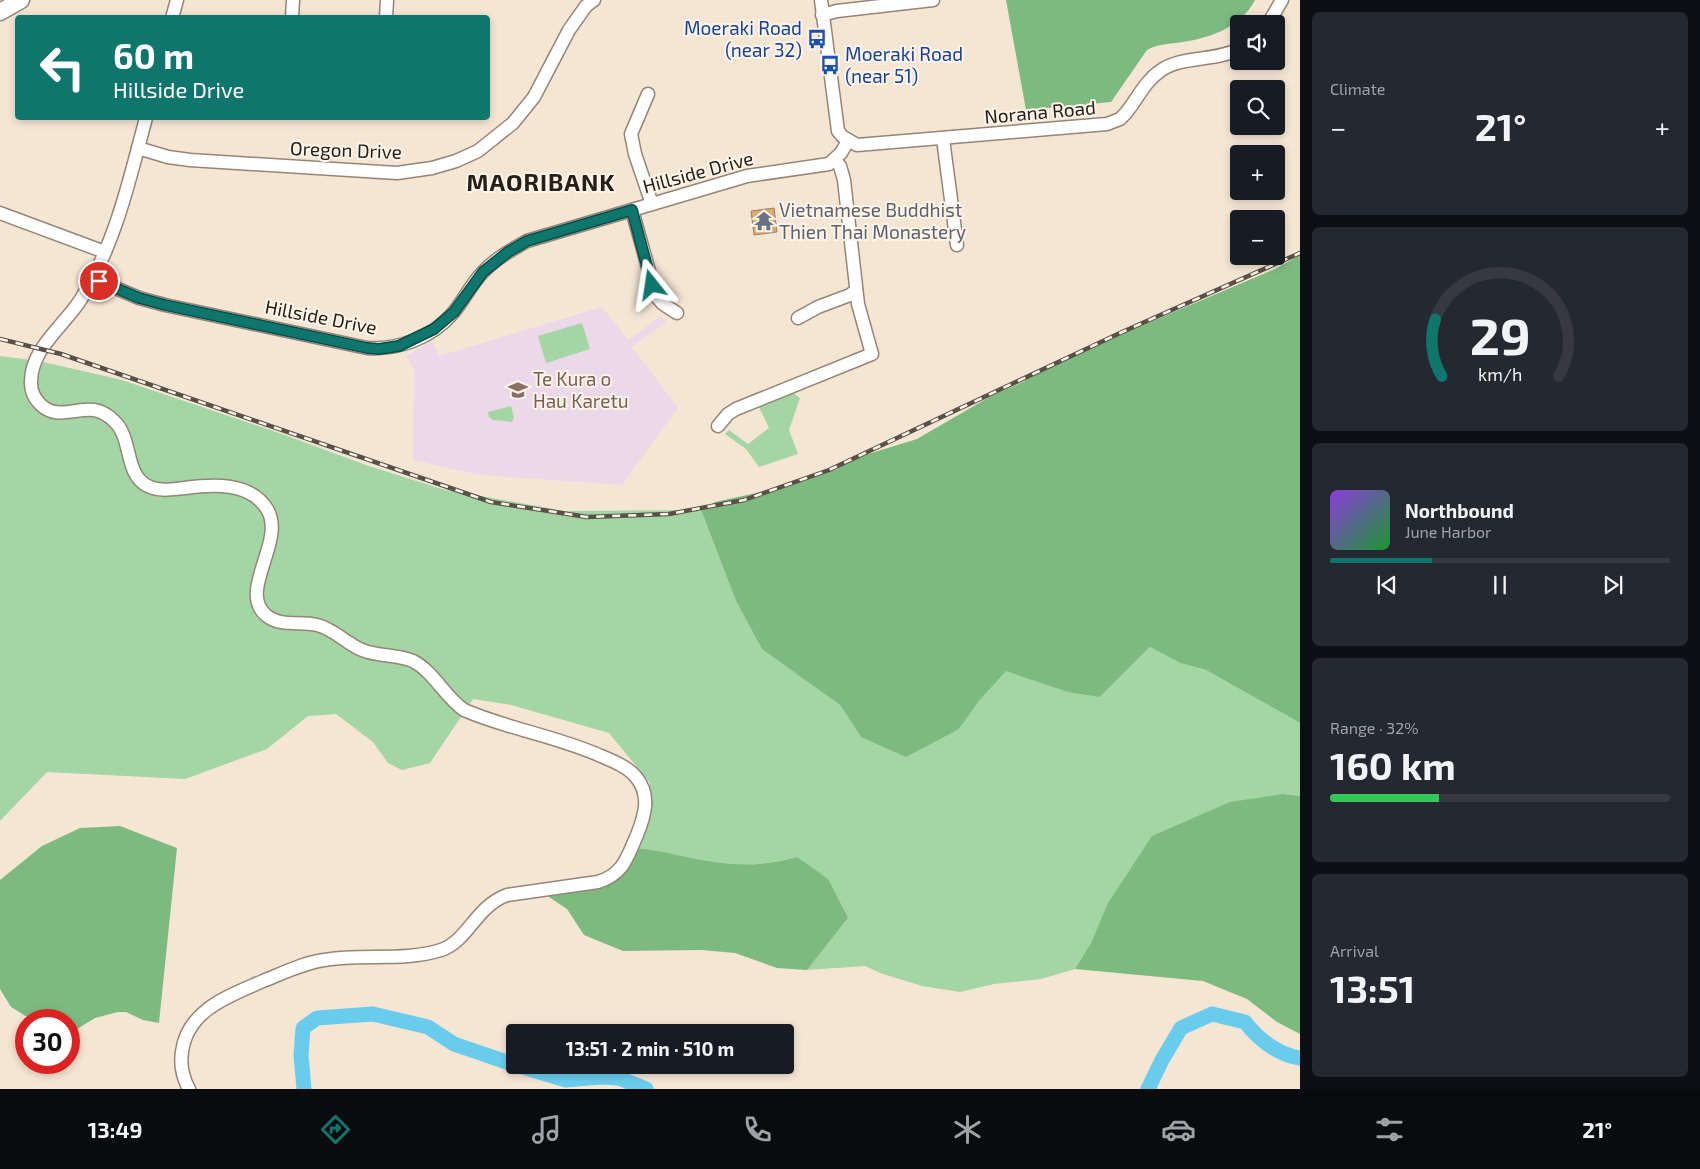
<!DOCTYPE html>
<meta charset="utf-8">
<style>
:root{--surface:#171b24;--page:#242831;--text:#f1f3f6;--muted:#9ea1a6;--line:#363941;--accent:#0f766e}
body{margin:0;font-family:"Exo 2",sans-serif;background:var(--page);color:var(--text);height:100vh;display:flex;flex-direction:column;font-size:19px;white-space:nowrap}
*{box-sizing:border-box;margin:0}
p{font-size:16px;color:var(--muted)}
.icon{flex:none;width:28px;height:28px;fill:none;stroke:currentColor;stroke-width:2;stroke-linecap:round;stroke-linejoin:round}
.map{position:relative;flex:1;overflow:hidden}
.panel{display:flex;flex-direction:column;gap:12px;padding:12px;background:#0d0f14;width:400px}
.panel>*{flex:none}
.banner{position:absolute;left:15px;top:15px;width:475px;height:105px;border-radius:5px;box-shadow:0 2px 8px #0003;background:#0f766e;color:#fff;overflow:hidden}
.tools{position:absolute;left:1230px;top:15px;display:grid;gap:10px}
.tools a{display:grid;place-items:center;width:55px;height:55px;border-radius:5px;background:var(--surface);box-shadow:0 2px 8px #0003;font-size:25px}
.speed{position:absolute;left:15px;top:1009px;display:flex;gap:10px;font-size:25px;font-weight:700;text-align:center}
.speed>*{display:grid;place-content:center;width:65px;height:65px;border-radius:50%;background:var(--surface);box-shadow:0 2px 8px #0003;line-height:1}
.speed .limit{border:8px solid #d22;background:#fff;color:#111}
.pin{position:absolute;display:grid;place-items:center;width:42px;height:42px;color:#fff;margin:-21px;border:2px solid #fff;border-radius:50%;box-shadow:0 1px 5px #0007}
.me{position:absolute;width:55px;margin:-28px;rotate:345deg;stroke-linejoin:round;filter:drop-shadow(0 0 4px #0008)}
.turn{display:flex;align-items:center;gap:18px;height:105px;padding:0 15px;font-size:22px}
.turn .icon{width:65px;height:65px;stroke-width:2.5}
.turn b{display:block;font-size:35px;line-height:42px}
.big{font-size:38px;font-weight:700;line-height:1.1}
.panel .widget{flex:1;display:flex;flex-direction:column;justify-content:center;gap:8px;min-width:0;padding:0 18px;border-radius:8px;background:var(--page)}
.panel .dial{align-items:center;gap:0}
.dial svg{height:130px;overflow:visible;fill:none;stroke:var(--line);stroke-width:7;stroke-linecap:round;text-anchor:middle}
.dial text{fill:var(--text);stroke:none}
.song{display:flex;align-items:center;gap:15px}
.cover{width:60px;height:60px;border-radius:8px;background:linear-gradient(135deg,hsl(270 70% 55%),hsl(130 70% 35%))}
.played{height:5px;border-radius:2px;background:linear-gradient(90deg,var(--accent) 30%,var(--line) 30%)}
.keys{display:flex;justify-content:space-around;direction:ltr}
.heat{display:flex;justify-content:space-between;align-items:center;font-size:28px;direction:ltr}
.charge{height:8px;border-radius:4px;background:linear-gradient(90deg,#34c759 32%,var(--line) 0)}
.trip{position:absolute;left:506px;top:1024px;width:288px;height:50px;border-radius:5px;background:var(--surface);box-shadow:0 2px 8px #0003;font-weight:700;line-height:50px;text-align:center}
.dock{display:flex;height:80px;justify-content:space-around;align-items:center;background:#090b0e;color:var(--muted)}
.dock .icon{width:35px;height:35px}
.dock .current{color:var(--accent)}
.dock b{font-size:22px;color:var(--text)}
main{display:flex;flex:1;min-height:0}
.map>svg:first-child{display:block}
</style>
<main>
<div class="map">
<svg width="1300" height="1089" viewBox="0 0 1300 1089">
<rect width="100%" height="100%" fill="#f5e6d4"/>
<!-- education -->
<path fill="#ebd8e8" d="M 602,307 L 628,340 L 661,316 L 666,322 L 632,347 L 678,408 L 622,485 L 480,475 L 413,460 L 414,369 L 406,356 L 432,341 L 439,356 Z"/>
<!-- green -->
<g fill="#a3d5a5">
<path d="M 582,323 L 590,349 L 546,363 L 538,336 Z"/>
<path d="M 0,356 L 39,361 L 122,380 L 285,435 L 366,465 L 442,489 L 565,511 L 701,510 L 736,601 L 762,648 L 840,705 L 861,737 L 959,729 L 979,701 L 1006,670 L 1100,697 L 1150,647 L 1180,663 L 1206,670 L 1300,723 L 1300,796 L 1283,794 L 1092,941 L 1075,969 L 1041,979 L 994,984 L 960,992 L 922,986 L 883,974 L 865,966 L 807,970 L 848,918 L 797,857 C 773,864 748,866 723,863 C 693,860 664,850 634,848 L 644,833 L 650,783 L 609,733 L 511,705 L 473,699 L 430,763 L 402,770 L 388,763 L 373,742 L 336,714 L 308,716 L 267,749 L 185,779 L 47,772 L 0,821 Z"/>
<path d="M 792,392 L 800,398 L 789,430 L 798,454 L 759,467 L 746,449 L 725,434 L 729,430 L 748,444 L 769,428 L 758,405 Z"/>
<path d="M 511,406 L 514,418 L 512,422 L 493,420 L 489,417 L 488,412 Z"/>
</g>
<!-- forest -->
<g fill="#7dba80">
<path d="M 1006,0 L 1255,0 C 1241,27 1211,38 1182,42 C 1171,44 1157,44 1147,50 L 1111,102 L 1026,110 Z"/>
<path d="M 1300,255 L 1300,723 L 1206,670 L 1180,663 L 1150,647 L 1100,697 L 1068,692 L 1006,671 L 979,701 L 959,729 L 906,757 L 861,737 L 840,705 L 762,649 L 736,601 L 701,510 L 715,502 L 774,489 L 837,469 L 839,463 L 917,439 L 991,396 L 1025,381 L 1028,374 L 1275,269 Z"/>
<path d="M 1283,794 L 1300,796 L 1300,1034 L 1277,1022 L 1247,999 L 1203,981 L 1075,969 L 1092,941 L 1108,903 L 1152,836 L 1230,802 Z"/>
<path d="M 120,826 L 177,848 L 159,1023 L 143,1020 L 126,1012 L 118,1012 L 95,1018 L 69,1034 L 69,1020 L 32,1020 L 11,1007 L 0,989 L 0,880 L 42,846 L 80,828 Z"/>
<path d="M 634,848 C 664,850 693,860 723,863 C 748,866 773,864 797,857 L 828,879 L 848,918 L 807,970 L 777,968 L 735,953 L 701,950 L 623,951 L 584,935 L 567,909 L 543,893 L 612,875 Z"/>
</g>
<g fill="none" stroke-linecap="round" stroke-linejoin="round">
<!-- river -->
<g stroke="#6acced" stroke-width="15">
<path d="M 516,1065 L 566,1080 L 601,1077 L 619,1078 L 646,1089"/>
<path d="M 304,1089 L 301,1055 L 303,1028 L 317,1018 L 373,1014 L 428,1027 L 454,1044 L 515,1065"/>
<path d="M 1148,1089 L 1162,1060 L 1181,1028 L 1212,1014 L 1245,1022 C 1258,1039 1278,1055 1300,1058"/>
</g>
</g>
<!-- building -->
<path fill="#e0aa6a" stroke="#918373" d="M 774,208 L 777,232 L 754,235 L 751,211 Z"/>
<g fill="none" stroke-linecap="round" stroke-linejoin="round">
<defs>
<g id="minor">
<path d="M 821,0 L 838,131 L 843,137 L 857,145 L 1107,124 L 1120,119 L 1125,114 C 1137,100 1144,82 1160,71 C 1182,55 1214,62 1239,49"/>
<path d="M 822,15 L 837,11 L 933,0"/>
<path d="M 172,18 L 177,0"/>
<path d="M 292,18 L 293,0"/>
<path d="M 386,18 L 387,0"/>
<path d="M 1268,24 L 1282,0"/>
<path d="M 648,94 L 631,134 L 635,154 L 652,204"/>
<path d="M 146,118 C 129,181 116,242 81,299 C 65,325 30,349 31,383 C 31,391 34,398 40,404 C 55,420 75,408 94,410 C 101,411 109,416 114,421 C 133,438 124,475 148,486 C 159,492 173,489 185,488 C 213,484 250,482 267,509 C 287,541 236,592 267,616 C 281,627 301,621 317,625 C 334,629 347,644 362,650 C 379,657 397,654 413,661 C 434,672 444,696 464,710 C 508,729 556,736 601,756 C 613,761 628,767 636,777 C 651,795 645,815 637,835 C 627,857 624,874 598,882 L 507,895 C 475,907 468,941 441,950 C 403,962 362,953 324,960 C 303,963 283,973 263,981 C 229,996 187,1010 182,1052 C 180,1065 183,1078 189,1089"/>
<path d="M 943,139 L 957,245"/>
<path d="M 138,148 L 168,157 L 190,160 L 397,173 L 432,168 L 456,161 L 478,151 L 513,123 L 534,97 L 569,30 L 586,6 L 594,0"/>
<path d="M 632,210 L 656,296 L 663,304 L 677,313"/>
<path d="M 0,213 L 105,252"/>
<path d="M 92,278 L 139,298 L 165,305 L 367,348 C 398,350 432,338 453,313 C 464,300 471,284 483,272 C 495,259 511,250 527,241 L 747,176 L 829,164 L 841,153 L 848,141"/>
<path d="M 798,318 L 818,307 L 850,295 L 856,290"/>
<path d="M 718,426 L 728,414 L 736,409 L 872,354 L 858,304 L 844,180 L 840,166 L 835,160"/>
</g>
<path id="major" d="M 0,12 L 21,0"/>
</defs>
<!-- minor casing -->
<use href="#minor" stroke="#948576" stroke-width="15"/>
<!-- major casing -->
<use href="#major" stroke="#948576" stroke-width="19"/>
<!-- minor -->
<use href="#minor" stroke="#fff" stroke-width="12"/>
<!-- major -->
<use href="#major" stroke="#fff" stroke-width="16"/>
<defs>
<path id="rail" d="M 0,339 L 61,354 L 491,502 L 587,517 L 669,514 L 744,500 L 829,470 L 1120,333 L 1300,253"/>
</defs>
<!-- rail casing -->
<use href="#rail" stroke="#595148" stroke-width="4.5"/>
<!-- rail -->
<use href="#rail" stroke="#fef4e9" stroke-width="2.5" stroke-dasharray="8" stroke-linecap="butt"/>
</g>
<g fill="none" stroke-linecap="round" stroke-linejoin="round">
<defs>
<path id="route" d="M 99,281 L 139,298 L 165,305 L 367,348 L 379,349 L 399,346 L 434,329 L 454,312 L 483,272 L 508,252 L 527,241 L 632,210 L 652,285"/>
</defs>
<!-- route casing -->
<use href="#route" stroke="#0a4d48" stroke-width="12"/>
<!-- route -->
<use href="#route" stroke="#0f766e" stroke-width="9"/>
</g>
<!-- icons -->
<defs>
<symbol id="bus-bare" viewBox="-9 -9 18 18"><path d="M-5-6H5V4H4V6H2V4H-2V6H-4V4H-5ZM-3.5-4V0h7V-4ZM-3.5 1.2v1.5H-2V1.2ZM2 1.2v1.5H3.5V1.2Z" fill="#1a4fb4" stroke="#fef4e9" stroke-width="2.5" paint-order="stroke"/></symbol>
<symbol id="temple-bare" viewBox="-9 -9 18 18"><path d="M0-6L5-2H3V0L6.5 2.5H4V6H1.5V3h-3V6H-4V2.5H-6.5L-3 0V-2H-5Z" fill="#6b7280" stroke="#fef4e9" stroke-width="2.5" paint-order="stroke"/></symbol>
<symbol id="school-bare" viewBox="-9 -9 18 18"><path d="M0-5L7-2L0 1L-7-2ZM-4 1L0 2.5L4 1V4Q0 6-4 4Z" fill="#8d6e63" stroke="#fef4e9" stroke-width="2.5" paint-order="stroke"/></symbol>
</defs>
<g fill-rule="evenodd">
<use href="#bus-bare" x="803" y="25" width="28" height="28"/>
<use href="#bus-bare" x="816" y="51" width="28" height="28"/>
<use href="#temple-bare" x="750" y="207" width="28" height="28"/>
<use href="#school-bare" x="504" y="376" width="28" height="28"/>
</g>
<g text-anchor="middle" stroke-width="4" stroke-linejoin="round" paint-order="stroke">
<!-- transit labels -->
<g font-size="19" fill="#164399" stroke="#fef4e9" text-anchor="end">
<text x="802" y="35">Moeraki Road<tspan x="802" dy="22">(near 32)</tspan></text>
<text x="845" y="61" text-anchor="start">Moeraki Road<tspan x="845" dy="22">(near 51)</tspan></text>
</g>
<!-- street labels -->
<g font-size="19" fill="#26201a" stroke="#fef4e9">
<text transform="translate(1040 112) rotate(-5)" y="7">Norana Road</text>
<text transform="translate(346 150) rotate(2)" y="7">Oregon Drive</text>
<text transform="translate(698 172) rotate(-15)" y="7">Hillside Drive</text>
<text transform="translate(321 317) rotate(11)" y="7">Hillside Drive</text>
</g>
<!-- worship labels -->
<g font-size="19" fill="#5b616d" stroke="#fef4e9" text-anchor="start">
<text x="779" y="217">Vietnamese Buddhist<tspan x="779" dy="22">Thien Thai Monastery</tspan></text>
</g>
<!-- education labels -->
<g font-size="19" fill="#785e54" stroke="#fef4e9" text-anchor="start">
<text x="533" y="386">Te Kura o<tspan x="533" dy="22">Hau Karetu</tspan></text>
</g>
<!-- district labels -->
<g font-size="24" font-weight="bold" letter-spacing="1" fill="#26201a" stroke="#fef4e9">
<text x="541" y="191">MAORIBANK</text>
</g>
</g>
</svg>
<div class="tools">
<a><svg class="icon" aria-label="sound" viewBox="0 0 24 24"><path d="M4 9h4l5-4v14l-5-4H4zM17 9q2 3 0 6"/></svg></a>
<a><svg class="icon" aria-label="search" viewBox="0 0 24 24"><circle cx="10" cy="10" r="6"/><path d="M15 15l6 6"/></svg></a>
<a>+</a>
<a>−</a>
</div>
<div class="speed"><div class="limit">30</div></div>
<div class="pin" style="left:99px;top:281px;background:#d93025"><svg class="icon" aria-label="arrive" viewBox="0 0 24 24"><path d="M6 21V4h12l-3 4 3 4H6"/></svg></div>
<svg class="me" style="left:652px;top:285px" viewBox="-20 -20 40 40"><path d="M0-17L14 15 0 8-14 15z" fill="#0f766e" stroke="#fff" stroke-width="4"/></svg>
<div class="trip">13:51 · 2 min · 510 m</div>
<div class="banner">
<div class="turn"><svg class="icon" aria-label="left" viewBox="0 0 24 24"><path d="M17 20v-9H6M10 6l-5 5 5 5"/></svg><div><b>60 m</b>Hillside Drive</div></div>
</div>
</div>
<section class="panel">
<div class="widget"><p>Climate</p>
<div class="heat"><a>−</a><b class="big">21°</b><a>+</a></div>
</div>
<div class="widget dial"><svg viewBox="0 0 100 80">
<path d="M14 69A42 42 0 1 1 86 69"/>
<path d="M14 69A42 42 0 0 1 10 34" stroke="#0f766e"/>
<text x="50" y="56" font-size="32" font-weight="700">29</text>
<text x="50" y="72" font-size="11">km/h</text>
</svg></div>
<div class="widget">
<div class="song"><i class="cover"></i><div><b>Northbound</b><p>June Harbor</p></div></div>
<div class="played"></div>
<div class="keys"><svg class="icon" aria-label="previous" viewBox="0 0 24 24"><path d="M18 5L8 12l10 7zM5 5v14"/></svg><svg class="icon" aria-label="pause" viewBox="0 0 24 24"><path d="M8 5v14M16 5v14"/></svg><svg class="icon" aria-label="next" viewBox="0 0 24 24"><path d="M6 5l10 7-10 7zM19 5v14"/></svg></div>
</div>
<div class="widget"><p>Range · 32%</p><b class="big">160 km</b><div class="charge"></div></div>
<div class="widget"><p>Arrival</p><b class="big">13:51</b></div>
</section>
</main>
<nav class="dock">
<b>13:49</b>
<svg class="icon current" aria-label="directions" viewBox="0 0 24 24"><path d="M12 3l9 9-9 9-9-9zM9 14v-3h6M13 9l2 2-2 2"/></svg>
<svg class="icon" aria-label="music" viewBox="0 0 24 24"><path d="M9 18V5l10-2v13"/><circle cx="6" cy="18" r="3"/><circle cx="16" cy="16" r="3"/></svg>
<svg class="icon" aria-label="phone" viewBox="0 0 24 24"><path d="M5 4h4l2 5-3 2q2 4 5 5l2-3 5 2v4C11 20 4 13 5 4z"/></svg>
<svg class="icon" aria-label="climate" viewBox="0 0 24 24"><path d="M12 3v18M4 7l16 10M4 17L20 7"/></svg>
<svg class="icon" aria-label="car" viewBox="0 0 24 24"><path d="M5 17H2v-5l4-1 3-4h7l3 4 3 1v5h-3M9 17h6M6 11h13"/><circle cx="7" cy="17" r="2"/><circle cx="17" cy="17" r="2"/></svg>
<svg class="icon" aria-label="filters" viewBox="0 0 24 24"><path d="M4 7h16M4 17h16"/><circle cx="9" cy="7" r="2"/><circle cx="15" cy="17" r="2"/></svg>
<b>21°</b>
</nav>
